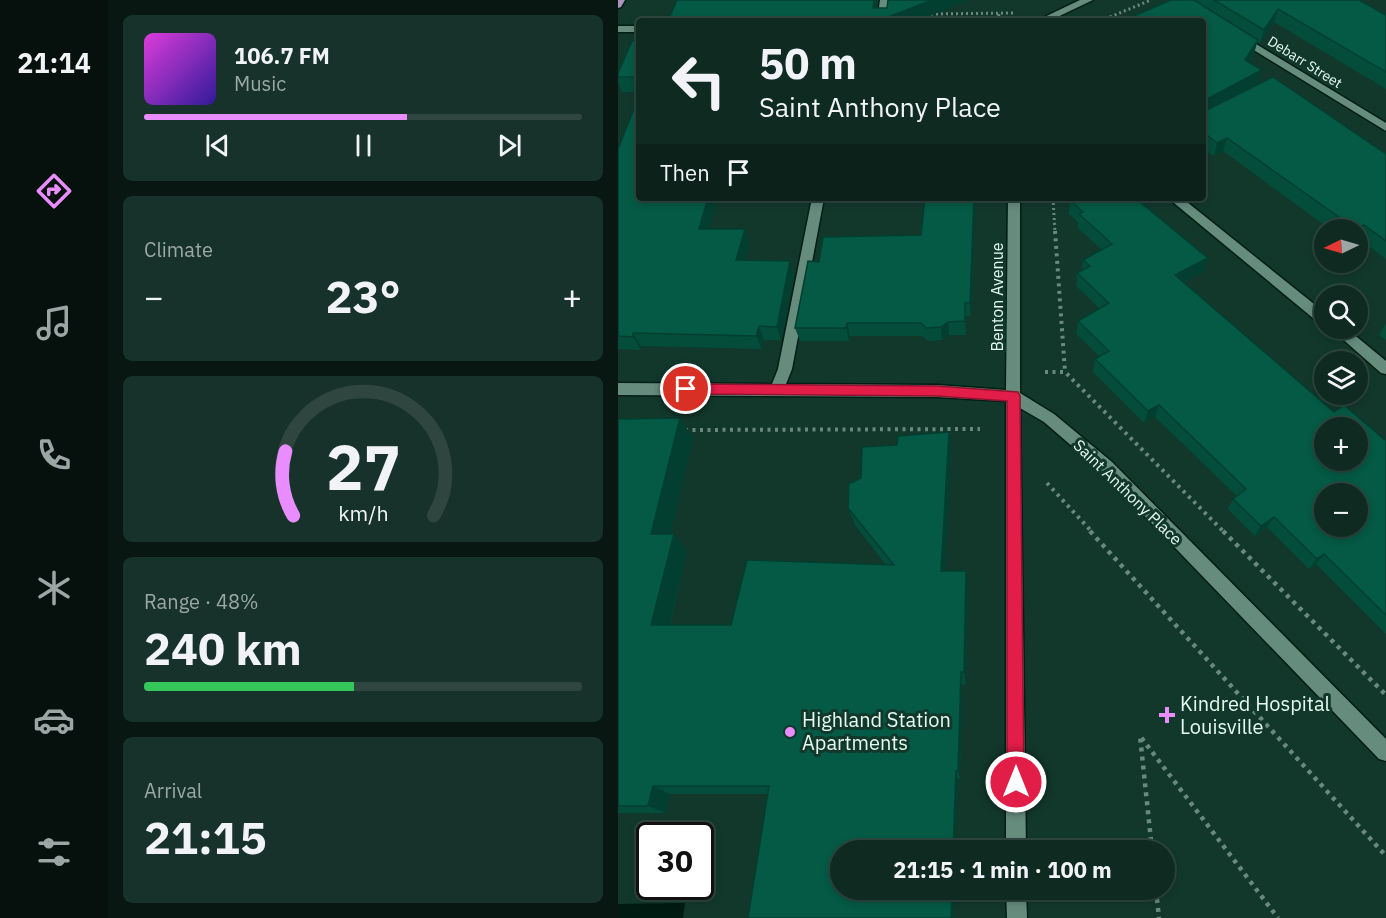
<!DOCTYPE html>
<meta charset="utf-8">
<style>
:root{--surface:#0e2a21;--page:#17322a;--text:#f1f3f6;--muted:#9ba7a5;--line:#2e463f;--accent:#e98dfe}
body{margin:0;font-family:"IBM Plex Sans",sans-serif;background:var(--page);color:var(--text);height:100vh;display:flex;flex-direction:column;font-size:22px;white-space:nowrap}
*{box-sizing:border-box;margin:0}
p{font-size:20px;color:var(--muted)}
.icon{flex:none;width:33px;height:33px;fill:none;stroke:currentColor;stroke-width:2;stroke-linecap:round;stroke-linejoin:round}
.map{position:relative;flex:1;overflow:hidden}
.details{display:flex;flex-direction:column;gap:15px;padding:15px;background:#081712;width:510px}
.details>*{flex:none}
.guide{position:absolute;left:18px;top:18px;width:570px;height:183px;border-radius:6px;box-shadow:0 3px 9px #0003,0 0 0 2px var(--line);background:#0e2a21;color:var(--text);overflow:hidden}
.needle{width:39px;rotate:265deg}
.fabs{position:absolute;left:696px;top:219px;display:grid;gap:12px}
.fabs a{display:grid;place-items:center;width:54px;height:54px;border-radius:50%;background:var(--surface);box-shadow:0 3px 9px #0003,0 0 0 2px var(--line);font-size:30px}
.speed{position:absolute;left:18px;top:822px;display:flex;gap:12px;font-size:30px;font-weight:700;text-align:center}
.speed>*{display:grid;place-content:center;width:78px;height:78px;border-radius:50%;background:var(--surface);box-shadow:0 3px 9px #0003,0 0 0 2px var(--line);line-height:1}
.speed .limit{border:3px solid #111;border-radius:9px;background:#fff;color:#111}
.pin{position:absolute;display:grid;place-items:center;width:51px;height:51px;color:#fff;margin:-26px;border:3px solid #fff;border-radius:50%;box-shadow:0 2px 6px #0007}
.me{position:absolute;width:66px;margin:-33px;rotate:0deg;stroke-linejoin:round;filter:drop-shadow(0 0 4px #0008)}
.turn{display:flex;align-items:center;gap:21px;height:126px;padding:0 24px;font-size:27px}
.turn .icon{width:78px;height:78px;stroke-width:2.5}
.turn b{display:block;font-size:42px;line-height:51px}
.then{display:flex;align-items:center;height:57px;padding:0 24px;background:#0003;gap:12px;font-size:22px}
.big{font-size:45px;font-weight:700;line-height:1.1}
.details .widget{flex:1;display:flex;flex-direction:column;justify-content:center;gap:9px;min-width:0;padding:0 21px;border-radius:9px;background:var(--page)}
.details .dial{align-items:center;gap:0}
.dial svg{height:156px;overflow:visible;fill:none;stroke:var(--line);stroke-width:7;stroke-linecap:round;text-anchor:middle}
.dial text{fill:var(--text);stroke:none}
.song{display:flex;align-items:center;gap:18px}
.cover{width:72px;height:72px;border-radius:9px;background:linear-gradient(135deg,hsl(300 70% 55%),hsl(250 70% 35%))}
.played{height:6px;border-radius:3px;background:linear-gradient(90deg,var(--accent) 60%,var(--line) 60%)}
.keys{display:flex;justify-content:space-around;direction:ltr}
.heat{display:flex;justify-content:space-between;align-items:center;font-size:33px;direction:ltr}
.charge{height:9px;border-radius:4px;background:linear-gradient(90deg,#34c759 48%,var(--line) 0)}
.trip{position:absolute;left:212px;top:840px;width:345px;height:60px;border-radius:30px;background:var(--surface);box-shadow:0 3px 9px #0003,0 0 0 2px var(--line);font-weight:700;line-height:60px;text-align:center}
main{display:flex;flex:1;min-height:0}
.tabs{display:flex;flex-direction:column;width:108px;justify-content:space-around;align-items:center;background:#06110d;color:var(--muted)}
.tabs .icon{width:42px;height:42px}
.tabs .on{color:var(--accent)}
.tabs b{font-size:27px;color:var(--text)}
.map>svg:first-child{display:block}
</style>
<main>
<nav class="tabs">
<b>21:14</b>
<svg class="icon on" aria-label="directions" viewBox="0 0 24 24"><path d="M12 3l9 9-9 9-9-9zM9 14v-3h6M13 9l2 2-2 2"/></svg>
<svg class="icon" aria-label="music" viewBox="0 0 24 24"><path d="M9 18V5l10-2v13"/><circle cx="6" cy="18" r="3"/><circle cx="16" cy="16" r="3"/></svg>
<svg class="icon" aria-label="phone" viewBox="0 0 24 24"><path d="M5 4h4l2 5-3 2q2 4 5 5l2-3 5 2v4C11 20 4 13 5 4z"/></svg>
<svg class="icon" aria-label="climate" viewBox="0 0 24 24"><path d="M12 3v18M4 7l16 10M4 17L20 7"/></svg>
<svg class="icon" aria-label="car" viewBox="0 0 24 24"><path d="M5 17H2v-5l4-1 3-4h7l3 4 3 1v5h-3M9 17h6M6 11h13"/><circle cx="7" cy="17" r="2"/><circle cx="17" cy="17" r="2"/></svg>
<svg class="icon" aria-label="filters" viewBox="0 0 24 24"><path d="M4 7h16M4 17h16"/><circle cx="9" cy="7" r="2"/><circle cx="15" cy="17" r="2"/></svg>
</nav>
<section class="details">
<div class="widget">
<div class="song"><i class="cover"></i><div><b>106.7 FM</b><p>Music</p></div></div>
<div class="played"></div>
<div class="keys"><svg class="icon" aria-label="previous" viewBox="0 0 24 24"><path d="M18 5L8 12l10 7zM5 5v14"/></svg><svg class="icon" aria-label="pause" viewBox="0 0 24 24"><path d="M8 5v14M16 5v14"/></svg><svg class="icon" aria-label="next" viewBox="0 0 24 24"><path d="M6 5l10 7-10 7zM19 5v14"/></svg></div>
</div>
<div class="widget"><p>Climate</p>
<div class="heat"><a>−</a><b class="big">23°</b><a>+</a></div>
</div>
<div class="widget dial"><svg viewBox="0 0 100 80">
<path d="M14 69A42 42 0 1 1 86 69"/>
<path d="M14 69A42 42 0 0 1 10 36" stroke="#e98dfe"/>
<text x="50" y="56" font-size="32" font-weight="700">27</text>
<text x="50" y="72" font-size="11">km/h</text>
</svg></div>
<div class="widget"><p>Range · 48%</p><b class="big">240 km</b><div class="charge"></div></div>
<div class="widget"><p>Arrival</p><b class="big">21:15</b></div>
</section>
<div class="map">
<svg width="768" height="918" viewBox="0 0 768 918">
<rect width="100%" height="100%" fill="#12382c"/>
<!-- water -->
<path fill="#001b12" d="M 67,903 L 65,918 L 0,918 L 0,904 Z"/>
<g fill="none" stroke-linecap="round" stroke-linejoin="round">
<defs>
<g id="minor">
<path d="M 262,0 L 272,0 L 269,21 L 259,21 Z"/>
<path d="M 462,0 L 475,0 L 431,21 L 418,21 Z"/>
<rect x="0" y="26" width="21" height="6"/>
<path d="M 620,33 L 768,123 L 768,131 L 616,38 L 615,36 Z"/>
<path d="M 194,198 L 206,198 L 174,369 L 168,384 L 319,385 L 388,390 L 390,198 L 402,198 L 402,393 L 436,414 L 494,462 L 768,739 L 768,761 L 761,759 L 484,472 L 426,422 L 402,408 L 408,850 L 388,850 L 388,401 L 319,397 L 0,395 L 0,383 L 154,384 L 160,369 Z"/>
<path d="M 550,198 L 564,198 L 706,312 L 706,324 L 701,323 Z"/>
<path d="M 712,328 L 728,328 L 768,361 L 768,374 L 763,373 Z"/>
<path d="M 388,890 L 408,890 L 409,918 L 389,918 Z"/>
</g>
<path id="major" d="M 0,0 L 7,0 L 3,7 L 0,8 Z"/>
</defs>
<!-- minor casing -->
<use href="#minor" stroke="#021e15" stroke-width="3"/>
<!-- major casing -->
<use href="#major" stroke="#021e15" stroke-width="3"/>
<!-- path-far2 -->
<g stroke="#6a897e" stroke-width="3" stroke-dasharray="2 3" stroke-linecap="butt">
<path d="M 313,14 L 395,13"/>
<path d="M 492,17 L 533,0"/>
<path d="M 380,21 L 381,13"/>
<path d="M 435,198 L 437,233"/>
</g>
<!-- path-far1 -->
<g stroke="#6a897e" stroke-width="4" stroke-dasharray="3 4.5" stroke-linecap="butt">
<path d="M 437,231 L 447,372"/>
<path d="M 427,372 L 447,372 L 606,532"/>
<path d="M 67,430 L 362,429"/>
<path d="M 429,483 L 474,532"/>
</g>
<!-- path -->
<g stroke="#6a897e" stroke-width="4.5" stroke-dasharray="4 5" stroke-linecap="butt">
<path d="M 472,531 L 768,856"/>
<path d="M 605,531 L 768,695"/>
<path d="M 534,850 L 522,736 L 660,918"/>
<path d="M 538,890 L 541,918"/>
</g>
<!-- minor -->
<use href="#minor" fill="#668c7e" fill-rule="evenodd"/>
<!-- major -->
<use href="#major" fill="#ab94be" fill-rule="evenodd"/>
</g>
<!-- wall -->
<g fill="#034d3a">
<path d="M 553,0 L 741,0 L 768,15 L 768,89 L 656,22 L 642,43 L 639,41 L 636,53 L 631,62 L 639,84 L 623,93 L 768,154 L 768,259 L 740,238 L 740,230 L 713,230 L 605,151 L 596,156 L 585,149 L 585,21 Z"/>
<path d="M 21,41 L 21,92 L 4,92 L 0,82 L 0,73 Z"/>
<path d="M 0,149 L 91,229 L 127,229 L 132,243 L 127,260 L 172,261 L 176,275 L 163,340 L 146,340 L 144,349 L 23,346 L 23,350 L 0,349 Z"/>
<path d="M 357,198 L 353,316 L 347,316 L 348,335 L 331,335 L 324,340 L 310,341 L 304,336 L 232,336 L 231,341 L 182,341 L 177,328 L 201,262 L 303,235 Z"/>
<path d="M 452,200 L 586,271 L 566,282 L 716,412 L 768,441 L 768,634 L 698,564 L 691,569 L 649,527 L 637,536 L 610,509 L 615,499 L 619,496 L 537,417 L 526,423 L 475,372 L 477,359 L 481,356 L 458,334 L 460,321 L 481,308 L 458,286 L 459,273 L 464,271 L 465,260 L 484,250 L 460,228 L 460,222 L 451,214 Z"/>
<path d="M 768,323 L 768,340 L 761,335 Z"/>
<path d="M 62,418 L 75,438 L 52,534 L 69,551 L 52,625 L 113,625 L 268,565 L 237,525 L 230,508 L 333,452 L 326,571 L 350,587 L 348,684 L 344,685 L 342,779 L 150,794 L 52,794 L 48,813 L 0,813 L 0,419 Z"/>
</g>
<!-- shaded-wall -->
<g fill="#033f30">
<path d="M 256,0 L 260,0 L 257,21 L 255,8 Z"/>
<path d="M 314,0 L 351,0 L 299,21 L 261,21 Z"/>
<path d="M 660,9 L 656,22 L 642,43 L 646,30 Z"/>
<path d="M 640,40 L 636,53 L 623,73 L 627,60 Z"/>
<path d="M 644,70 L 639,84 L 585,113 L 587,100 Z"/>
<path d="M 609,138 L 605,151 L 596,156 L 599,143 Z"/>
<path d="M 90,198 L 100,198 L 87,243 L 81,229 Z"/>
<path d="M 356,198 L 357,198 L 353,316 L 352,303 Z"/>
<path d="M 746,225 L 740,237 L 740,230 L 738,230 Z"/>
<path d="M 127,229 L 132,243 L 123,274 L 118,260 Z"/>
<path d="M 590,258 L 586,271 L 554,289 L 557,275 Z"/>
<path d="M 172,261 L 176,275 L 163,340 L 159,327 Z"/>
<path d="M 330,322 L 331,335 L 324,340 L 323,327 Z"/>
<path d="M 229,323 L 232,336 L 231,341 L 228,328 Z"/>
<path d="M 141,326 L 146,340 L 144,349 L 138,336 Z"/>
<path d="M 15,333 L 23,346 L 23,350 L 15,337 Z"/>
<path d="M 541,405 L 537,417 L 526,423 L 530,411 Z"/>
<path d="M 62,418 L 75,438 L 48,551 L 33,534 Z"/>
<path d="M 331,432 L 333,452 L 326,587 L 323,571 Z"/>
<path d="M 656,517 L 649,527 L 637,536 L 643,526 Z"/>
<path d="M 56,534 L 69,551 L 48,639 L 33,625 Z"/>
<path d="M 706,554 L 698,564 L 691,569 L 699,559 Z"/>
<path d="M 348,571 L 350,587 L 348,684 L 346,672 Z"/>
<path d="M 343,672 L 344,685 L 342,779 L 340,771 Z"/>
<path d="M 338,771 L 340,780 L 338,850 L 335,850 Z"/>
<path d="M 35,786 L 52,794 L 48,813 L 30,806 Z"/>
<path d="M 334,890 L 337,890 L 336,918 L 333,918 Z"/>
</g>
<!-- building -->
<g fill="#045a44" stroke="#033f30" stroke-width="1.5" fill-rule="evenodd">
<path d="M 59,0 L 256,0 L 255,8 L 269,8 L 270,0 L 314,0 L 260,21 L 50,21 Z"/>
<path d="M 553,0 L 576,0 L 640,40 L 627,60 L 644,70 L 587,100 L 587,111 L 655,77 L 768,154 L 768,241 L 746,225 L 738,229 L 609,138 L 599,143 L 585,132 L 585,21 L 504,21 Z"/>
<path d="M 596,0 L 741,0 L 768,15 L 768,72 L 660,9 L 646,30 Z"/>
<path d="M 14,41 L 21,41 L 21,77 L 0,77 L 0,73 Z"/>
<path d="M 21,96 L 21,198 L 90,198 L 81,229 L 127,229 L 118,260 L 172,261 L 159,327 L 141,326 L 138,336 L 15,333 L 15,337 L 0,336 L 0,149 Z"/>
<path d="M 307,198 L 356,198 L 352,303 L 347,303 L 347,321 L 330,322 L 323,327 L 308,328 L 303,323 L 229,323 L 228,328 L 177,328 L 190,261 L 201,262 L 205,237 L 303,235 Z"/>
<path d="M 456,198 L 517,198 L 590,258 L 557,275 L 716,412 L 726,405 L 768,441 L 768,615 L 706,554 L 699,559 L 656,517 L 643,526 L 615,499 L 628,489 L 541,405 L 530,411 L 477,359 L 491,351 L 460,321 L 491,303 L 459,273 L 472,266 L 465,260 L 494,244 L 461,214 L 465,212 L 452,200 ZM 706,428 L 740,428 L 740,460 L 706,460 ZM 706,494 L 740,494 L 740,526 L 706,526 Z"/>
<path d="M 62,418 L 33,534 L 56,534 L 33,625 L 113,625 L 129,560 L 276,565 L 230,508 L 231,484 L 243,478 L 244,447 L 279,445 L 280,436 L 331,432 L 323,571 L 348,571 L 346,672 L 343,672 L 340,771 L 338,771 L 335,850 L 222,850 L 222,890 L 334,890 L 333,918 L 130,918 L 151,786 L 35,786 L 30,806 L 0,806 L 0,419 Z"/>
</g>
<!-- route -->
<path fill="#e11d48" stroke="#92132f" stroke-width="1.5" d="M 68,384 L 319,386 L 400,392 L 402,396 L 406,782 L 404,788 L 398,791 L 392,788 L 389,782 L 389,401 L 319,396 L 68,394 L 62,389 Z"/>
<!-- markers -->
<g fill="#e98dfe" stroke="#12382c" stroke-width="2">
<path d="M546 706h6v6h6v6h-6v6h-6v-6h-6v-6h6z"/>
<circle cx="172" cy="732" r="6"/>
</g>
<g text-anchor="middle" stroke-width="6" stroke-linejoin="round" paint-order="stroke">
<!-- far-street labels -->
<g font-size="14" fill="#e5faf1" stroke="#12382c">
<text transform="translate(687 62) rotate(32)" y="5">Debarr Street</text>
</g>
<!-- street labels -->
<g font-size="16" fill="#e5faf1" stroke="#12382c">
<text transform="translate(379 297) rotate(-90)" y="6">Benton Avenue</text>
<text transform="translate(510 492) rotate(44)" y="6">Saint Anthony Place</text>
</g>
<!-- near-poi labels -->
<g font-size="20" fill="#e5faf1" stroke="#12382c" text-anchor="start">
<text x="562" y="711">Kindred Hospital<tspan x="562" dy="23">Louisville</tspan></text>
<text x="184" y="727">Highland Station<tspan x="184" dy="23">Apartments</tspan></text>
</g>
</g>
</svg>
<div class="fabs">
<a><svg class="needle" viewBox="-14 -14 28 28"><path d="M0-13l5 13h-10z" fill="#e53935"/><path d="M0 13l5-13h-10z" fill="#9ba7a5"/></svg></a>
<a><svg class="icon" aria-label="search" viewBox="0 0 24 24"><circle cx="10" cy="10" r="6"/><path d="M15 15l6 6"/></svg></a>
<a><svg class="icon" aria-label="layers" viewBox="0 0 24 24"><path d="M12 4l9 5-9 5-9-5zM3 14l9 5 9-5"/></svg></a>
<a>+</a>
<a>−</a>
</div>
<div class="speed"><div class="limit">30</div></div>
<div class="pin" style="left:68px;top:389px;background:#d93025"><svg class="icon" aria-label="arrive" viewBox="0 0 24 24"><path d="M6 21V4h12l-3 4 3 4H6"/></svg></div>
<svg class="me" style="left:398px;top:782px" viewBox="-20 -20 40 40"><circle r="17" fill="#e11d48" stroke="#fff" stroke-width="3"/><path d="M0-11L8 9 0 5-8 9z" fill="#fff"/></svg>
<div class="trip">21:15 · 1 min · 100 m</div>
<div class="guide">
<div class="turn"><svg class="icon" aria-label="left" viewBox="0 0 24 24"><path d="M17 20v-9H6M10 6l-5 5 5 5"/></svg><div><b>50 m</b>Saint Anthony Place</div></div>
<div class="then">Then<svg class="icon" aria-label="arrive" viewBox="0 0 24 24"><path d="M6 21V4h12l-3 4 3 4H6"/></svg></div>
</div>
</div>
</main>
